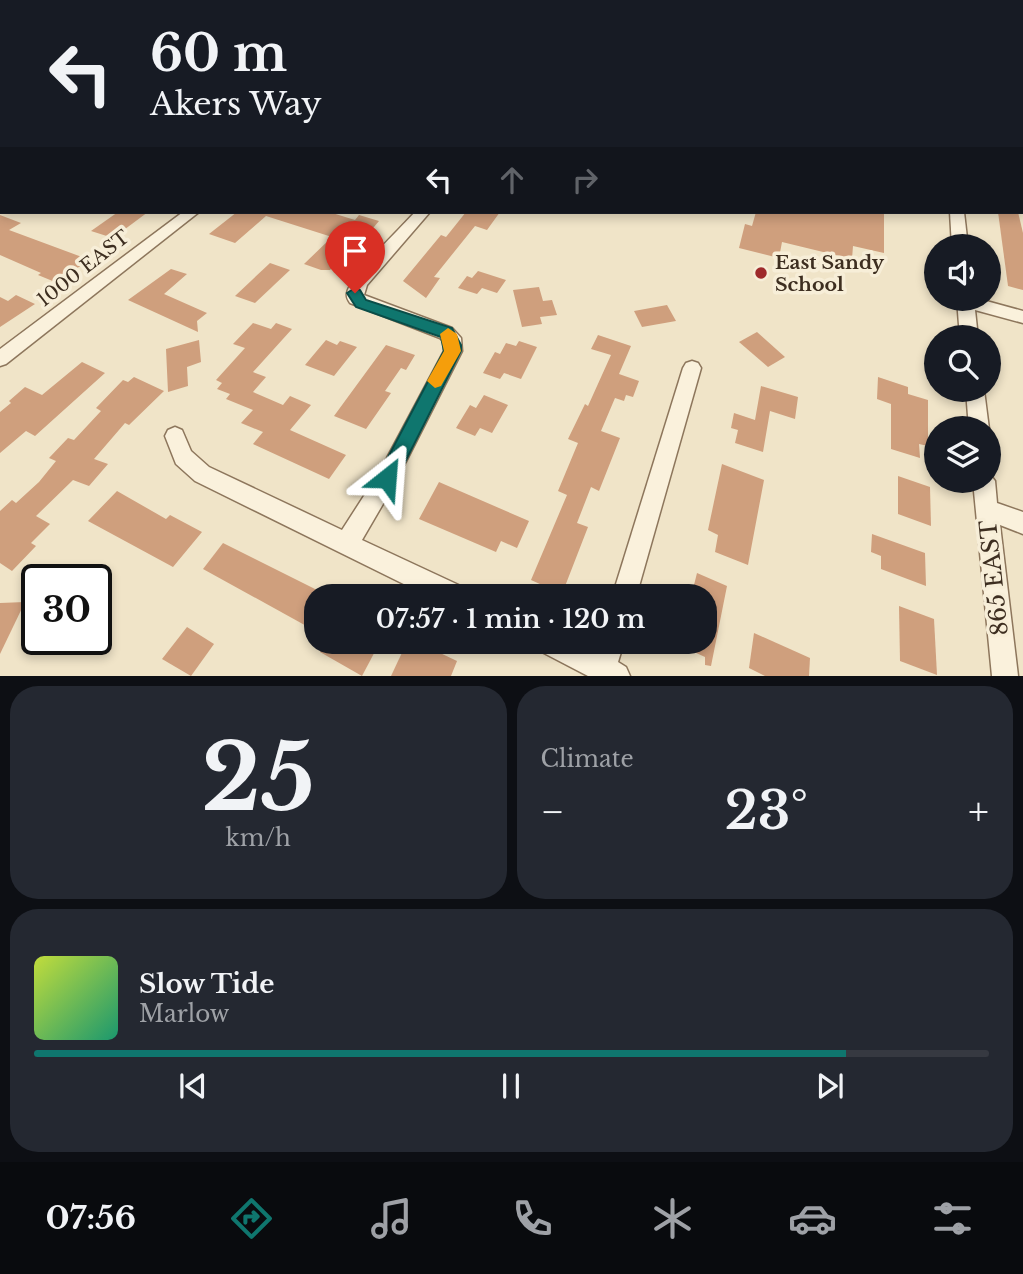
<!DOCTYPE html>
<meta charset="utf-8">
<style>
:root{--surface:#171b24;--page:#242831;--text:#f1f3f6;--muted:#9ea1a6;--line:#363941;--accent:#0f766e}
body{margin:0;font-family:"Libre Baskerville",serif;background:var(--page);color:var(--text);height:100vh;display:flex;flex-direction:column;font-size:26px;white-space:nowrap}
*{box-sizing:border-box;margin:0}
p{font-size:23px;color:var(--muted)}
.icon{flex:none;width:38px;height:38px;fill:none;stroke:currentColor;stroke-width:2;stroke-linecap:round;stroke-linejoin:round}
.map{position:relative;height:676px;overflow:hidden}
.side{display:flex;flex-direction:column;gap:10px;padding:10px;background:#0d0f14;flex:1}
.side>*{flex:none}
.banner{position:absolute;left:0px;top:0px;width:1024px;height:214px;box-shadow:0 4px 10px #0003;background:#171b24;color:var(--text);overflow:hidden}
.buttons{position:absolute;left:924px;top:234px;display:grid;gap:14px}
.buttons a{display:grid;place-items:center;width:77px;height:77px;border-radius:50%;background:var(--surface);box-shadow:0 4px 10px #0003;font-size:35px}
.speed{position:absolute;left:21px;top:564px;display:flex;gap:14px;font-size:35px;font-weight:700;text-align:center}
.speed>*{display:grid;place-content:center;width:91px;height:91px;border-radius:50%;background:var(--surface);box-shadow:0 4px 10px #0003;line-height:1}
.speed .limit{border:4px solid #111;border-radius:10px;background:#fff;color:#111}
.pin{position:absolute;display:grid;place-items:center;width:60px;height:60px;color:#fff;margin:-72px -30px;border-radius:50% 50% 50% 0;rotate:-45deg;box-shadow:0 0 7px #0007}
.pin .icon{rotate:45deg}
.me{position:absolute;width:77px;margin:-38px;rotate:28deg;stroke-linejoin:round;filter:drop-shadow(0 0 5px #0008)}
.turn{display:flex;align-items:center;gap:24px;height:147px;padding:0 35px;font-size:32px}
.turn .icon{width:91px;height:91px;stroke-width:2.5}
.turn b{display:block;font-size:49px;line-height:60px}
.lanes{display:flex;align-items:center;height:66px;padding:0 35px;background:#0003;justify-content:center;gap:35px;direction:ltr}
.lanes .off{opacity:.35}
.big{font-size:52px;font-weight:600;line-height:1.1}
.side .widget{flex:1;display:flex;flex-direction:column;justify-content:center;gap:10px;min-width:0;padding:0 24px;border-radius:28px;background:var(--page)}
.side .dial{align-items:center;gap:0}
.dial b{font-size:91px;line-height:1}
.song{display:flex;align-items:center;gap:21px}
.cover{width:84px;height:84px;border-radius:10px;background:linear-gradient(135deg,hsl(70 70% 55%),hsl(160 70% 35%))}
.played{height:7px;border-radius:4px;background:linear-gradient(90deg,var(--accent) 85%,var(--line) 85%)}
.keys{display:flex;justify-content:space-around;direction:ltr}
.heat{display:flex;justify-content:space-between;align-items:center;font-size:38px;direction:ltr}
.side .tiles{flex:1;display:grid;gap:10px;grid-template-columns:1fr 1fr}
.widget:last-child{grid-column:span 2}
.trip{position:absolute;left:304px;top:584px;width:413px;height:70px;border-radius:28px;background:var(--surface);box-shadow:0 4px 10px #0003;font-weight:600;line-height:70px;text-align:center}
.tab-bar{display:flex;height:112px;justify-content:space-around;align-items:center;background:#090b0e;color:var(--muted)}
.tab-bar .icon{width:49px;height:49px}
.tab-bar .active{color:var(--accent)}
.tab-bar b{font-size:32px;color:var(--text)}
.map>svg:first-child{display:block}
</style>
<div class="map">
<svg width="1023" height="676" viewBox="0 0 1023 676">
<rect width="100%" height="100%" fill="#f0e4c8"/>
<!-- building -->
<g fill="#cf9f7d">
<path d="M 118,212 L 148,212 L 113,238 L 91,231 Z"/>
<path d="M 237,212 L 329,212 L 355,220 L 359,215 L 379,221 L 343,264 L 338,262 L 330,270 L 321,270 L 304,264 L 332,237 L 266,216 L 235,243 L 209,234 Z"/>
<path d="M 466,212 L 500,212 L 487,230 L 475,226 L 434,277 L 440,278 L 426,298 L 403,281 L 441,235 L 446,237 Z"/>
<path d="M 756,212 L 884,212 L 884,253 L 853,246 L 852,259 L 782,242 L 779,258 L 739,248 L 745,224 L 752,226 Z"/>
<path d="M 998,212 L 1018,212 L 1023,233 L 1023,290 L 1008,286 Z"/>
<path d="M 0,215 L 21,223 L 9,230 L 90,260 L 55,282 L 38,275 L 41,273 L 0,255 Z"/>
<path d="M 270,263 L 290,270 L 255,303 L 235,296 Z"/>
<path d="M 171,269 L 187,274 L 164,294 L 207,313 L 197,321 L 198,332 L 128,300 Z"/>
<path d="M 478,271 L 506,280 L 497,293 L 482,288 L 477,294 L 458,288 L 467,276 L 472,278 Z"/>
<path d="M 539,287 L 543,301 L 552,300 L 557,315 L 540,317 L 542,324 L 522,327 L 513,290 Z"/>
<path d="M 16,295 L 35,304 L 0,327 L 0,297 L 8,301 Z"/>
<path d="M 667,305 L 676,321 L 642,327 L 634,311 Z"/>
<path d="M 253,323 L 271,329 L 276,323 L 292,329 L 253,372 L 266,377 L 253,392 L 283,405 L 290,396 L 311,405 L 290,430 L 346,455 L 329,479 L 253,444 L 263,432 L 241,423 L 253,410 L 226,399 L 230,394 L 217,389 L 222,383 L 216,380 L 245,348 L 233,344 Z"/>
<path d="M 757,332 L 785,357 L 768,367 L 739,342 Z"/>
<path d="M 598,335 L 631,346 L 619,374 L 639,381 L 633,397 L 626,395 L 624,401 L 615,398 L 601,431 L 620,438 L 599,491 L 591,487 L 577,523 L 588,527 L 562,594 L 531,580 L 567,495 L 558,491 L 578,443 L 568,439 L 585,404 L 588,406 L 611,355 L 591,349 Z"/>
<path d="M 199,340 L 201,362 L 187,367 L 188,386 L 168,392 L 166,349 Z"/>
<path d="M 326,340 L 337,345 L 340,341 L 357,347 L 334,376 L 305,365 Z"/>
<path d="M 519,341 L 537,347 L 521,379 L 504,373 L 500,379 L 483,373 L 495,352 L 500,354 L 506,343 L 516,346 Z"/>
<path d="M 386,345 L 415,355 L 406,370 L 401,368 L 385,391 L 391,393 L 366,429 L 334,416 Z"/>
<path d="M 82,362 L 105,373 L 35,436 L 26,431 L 0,453 L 0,412 L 11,403 L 9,401 L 25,387 L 42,395 Z"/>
<path d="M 134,377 L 164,391 L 129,425 L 125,423 L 94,459 L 108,464 L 89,486 L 73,480 L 36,516 L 50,524 L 31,543 L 36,546 L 12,571 L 0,563 L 0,511 L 12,500 L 16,503 L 39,482 L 56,461 L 49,458 L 68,438 L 74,440 L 101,411 L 96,408 L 123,380 L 128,382 Z"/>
<path d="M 878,377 L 908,387 L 908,394 L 928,400 L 928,446 L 919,444 L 920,458 L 891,449 L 891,404 L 877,399 Z"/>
<path d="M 761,386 L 798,397 L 795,419 L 770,411 L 763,452 L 735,443 L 738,430 L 731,428 L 734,413 L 755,420 Z"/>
<path d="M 484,395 L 508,405 L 492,433 L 480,428 L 475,436 L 456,428 L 470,405 L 476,408 Z"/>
<path d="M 722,464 L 764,480 L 748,565 L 715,552 L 718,535 L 708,530 Z"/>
<path d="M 898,476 L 930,487 L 931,526 L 898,514 Z"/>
<path d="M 439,482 L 529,521 L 517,548 L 501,541 L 496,552 L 419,519 Z"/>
<path d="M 117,491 L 166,519 L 170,515 L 202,532 L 173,567 L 88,521 Z"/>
<path d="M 872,534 L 925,553 L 926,586 L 881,569 L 881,556 L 871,552 Z"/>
<path d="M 223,543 L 317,590 L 317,617 L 310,628 L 203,569 Z"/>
<path d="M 697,573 L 727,586 L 711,666 L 705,665 L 705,657 L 672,642 L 705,642 L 705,597 L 691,597 Z"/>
<path d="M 25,602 L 0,654 L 0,603 Z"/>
<path d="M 899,606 L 934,619 L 937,675 L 900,661 Z"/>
<path d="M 187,627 L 214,644 L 191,676 L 162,659 Z"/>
<path d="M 754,633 L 810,658 L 809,676 L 765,676 L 749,668 Z"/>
<path d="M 326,642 L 380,642 L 362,676 L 320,652 Z"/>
<path d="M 407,642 L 417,642 L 457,661 L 451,676 L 391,676 Z"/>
</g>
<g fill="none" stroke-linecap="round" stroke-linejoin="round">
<defs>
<g id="minor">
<path d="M 15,0 L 27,0 L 14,2 Z"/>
<path d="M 122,0 L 134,0 L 121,2 Z"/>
<path d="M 283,0 L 294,0 L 282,2 Z"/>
<path d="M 318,0 L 335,0 L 336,2 L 319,2 Z"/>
<path d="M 466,0 L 475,0 L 465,2 Z"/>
<path d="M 609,0 L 618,0 L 608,2 Z"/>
<path d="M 714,0 L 732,0 L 733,2 L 715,2 Z"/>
<rect x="894" y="0" width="8" height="2"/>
<path d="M 972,0 L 992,0 L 993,2 L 973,2 Z"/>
<rect x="1022" y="3" width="1" height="6"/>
<rect x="0" y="4" width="2" height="6"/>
<path d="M 0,56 L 2,56 L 0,63 Z"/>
<path d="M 0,182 L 2,182 L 0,191 Z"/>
<path d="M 183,212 L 199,212 L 6,364 L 0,366 L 0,349 Z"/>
<path d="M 415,212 L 430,212 L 367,285 L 364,295 L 452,328 L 461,338 L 462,351 L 394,485 L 362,540 L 465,588 L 468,597 L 430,597 L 195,481 L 176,464 L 165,436 L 168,430 L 175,427 L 182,430 L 191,451 L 209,467 L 342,530 L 380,471 L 444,351 L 443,341 L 440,338 L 350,303 C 348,300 346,297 347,293 C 350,276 402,227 415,212 Z"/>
<path d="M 950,212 L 964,212 L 968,247 L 952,247 Z"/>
<path d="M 957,299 L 979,299 L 1023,311 L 1023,323 L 975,310 L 978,338 L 960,338 Z"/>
<path d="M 692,361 L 698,363 L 701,368 L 636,597 L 612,597 L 683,368 L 686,363 Z"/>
<path d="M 966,390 L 984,390 L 989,429 L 969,429 Z"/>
<path d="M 989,473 L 995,481 L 997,503 L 1023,512 L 1023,534 L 1000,525 L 1018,676 L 992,676 L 973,481 L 989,481 Z"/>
<path d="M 536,642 L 577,642 L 595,651 L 598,642 L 624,642 L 618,662 L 626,667 L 630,676 L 588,676 L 540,651 Z"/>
</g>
</defs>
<!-- minor casing -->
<use href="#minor" stroke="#8d765c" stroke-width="3"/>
<!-- minor -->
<use href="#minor" fill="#faf1dc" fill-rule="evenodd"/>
</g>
<!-- route -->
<path fill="#0f766e" stroke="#0a4d48" stroke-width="2" d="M 355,288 L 360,290 L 366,300 L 452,328 L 461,345 L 461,351 L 394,484 L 387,487 L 380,484 L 377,478 L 444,351 L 441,337 L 356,307 L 347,293 Z"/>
<!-- slow -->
<path fill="#f59e0b" d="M 448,328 L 457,334 L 461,351 L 441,386 L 435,388 L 427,381 L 444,351 L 440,334 Z"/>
<!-- markers -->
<circle fill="#9e2a2b" stroke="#f7eed8" stroke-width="2.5" cx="761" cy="273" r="7"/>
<g text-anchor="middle" stroke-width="7" stroke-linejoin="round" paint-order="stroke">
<!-- poi labels -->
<g font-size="19" font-weight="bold" fill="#3d2e20" stroke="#f7eed8" text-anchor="start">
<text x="775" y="269">East Sandy<tspan x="775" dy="22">School</tspan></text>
</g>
<!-- street labels -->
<g font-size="19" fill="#3d2e20" stroke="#f7eed8">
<text transform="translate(83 268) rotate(-38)" y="7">1000 EAST</text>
</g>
<!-- near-street labels -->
<g font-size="23" fill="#3d2e20" stroke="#f7eed8">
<text transform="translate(994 578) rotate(-96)" y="8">865 EAST</text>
</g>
</g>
</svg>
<div class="buttons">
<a><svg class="icon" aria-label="sound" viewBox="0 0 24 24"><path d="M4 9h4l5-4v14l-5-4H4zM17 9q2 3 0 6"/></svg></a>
<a><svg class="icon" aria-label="search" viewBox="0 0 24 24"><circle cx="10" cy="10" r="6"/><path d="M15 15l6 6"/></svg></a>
<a><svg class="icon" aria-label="layers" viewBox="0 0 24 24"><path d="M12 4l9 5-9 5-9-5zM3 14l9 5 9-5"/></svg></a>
</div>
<div class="speed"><div class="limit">30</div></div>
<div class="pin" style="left:355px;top:293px;background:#d93025"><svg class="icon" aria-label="arrive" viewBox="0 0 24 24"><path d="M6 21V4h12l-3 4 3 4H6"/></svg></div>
<svg class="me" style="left:387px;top:478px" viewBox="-20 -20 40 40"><path d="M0-17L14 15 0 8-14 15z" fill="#0f766e" stroke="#fff" stroke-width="4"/></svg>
<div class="trip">07:57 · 1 min · 120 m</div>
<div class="banner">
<div class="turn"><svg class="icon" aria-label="left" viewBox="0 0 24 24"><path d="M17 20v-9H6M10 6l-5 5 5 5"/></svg><div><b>60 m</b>Akers Way</div></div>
<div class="lanes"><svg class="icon" aria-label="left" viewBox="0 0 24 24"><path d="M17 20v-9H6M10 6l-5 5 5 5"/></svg><svg class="icon off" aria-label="ahead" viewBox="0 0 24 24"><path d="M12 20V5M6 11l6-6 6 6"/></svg><svg class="icon off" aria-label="right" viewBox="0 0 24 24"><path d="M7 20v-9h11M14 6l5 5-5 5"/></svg></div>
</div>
</div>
<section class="side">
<div class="tiles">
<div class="widget dial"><b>25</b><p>km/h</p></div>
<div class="widget"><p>Climate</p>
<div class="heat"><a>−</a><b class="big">23°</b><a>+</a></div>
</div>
<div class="widget">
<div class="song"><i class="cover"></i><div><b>Slow Tide</b><p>Marlow</p></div></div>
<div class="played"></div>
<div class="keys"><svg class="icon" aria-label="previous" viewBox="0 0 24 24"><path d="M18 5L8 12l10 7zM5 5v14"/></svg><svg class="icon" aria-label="pause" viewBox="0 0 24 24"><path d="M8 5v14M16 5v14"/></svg><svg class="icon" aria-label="next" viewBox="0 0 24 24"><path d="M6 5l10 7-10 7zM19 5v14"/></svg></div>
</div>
</div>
</section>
<nav class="tab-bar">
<b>07:56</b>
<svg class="icon active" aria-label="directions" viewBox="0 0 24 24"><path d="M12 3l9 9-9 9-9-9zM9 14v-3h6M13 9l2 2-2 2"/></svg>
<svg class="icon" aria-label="music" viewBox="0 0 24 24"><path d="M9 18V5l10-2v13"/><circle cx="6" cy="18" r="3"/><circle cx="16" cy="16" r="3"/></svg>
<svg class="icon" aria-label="phone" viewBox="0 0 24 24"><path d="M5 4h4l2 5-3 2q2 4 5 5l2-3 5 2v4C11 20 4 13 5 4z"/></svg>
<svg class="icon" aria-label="climate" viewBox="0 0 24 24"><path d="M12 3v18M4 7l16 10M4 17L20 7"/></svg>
<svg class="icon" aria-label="car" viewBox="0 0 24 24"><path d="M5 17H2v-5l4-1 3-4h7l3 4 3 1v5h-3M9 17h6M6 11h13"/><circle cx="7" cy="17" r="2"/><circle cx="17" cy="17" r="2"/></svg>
<svg class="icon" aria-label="filters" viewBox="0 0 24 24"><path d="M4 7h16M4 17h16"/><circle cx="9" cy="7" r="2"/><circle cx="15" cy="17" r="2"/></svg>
</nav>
